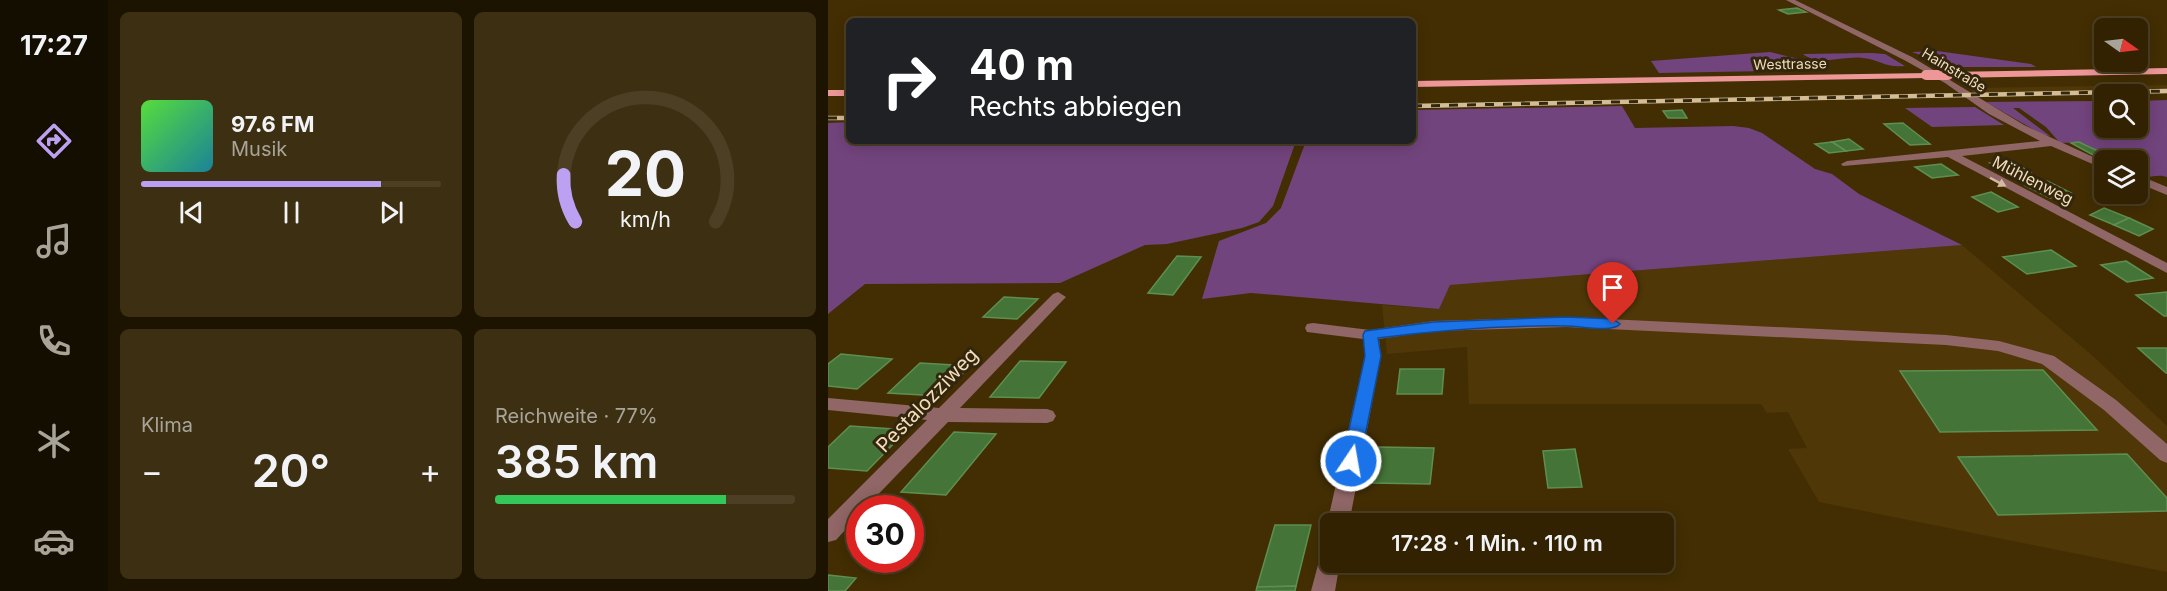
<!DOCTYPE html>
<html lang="de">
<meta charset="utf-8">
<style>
:root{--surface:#322202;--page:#3d2f11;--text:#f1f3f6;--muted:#a8a499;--line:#4d3f24;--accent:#bca0f2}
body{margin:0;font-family:Inter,sans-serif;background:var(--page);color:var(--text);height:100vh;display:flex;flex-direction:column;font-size:22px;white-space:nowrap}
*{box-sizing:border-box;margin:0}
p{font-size:20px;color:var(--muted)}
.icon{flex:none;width:33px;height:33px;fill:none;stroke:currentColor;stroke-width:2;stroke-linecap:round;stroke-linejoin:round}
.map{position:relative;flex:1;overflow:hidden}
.side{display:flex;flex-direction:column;gap:12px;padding:12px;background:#1c1301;width:720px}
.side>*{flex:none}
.top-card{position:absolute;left:18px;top:18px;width:570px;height:126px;border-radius:9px;box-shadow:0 3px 15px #0003,0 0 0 2px var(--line);background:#202124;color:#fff;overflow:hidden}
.needle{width:39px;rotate:104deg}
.tools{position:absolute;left:1266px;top:18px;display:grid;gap:12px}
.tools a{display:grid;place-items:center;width:54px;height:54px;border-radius:9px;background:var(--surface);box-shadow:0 3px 15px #0003,0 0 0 2px var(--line);font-size:30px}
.speed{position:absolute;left:18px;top:495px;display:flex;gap:12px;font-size:30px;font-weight:700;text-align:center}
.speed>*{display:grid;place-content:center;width:78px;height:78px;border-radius:50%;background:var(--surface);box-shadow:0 3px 15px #0003,0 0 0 2px var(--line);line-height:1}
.speed .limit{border:9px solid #d22;background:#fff;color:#111}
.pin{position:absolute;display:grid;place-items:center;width:51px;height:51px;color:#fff;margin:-62px -26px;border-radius:50% 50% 50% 0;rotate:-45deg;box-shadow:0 0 6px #0007}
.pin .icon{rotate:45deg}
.me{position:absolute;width:66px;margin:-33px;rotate:12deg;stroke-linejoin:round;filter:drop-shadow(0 0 4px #0008)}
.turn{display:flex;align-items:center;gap:21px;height:126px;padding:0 24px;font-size:27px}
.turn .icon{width:78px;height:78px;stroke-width:2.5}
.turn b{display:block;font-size:42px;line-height:51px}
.big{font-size:45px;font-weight:600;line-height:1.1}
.side .tile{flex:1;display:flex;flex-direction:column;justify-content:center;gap:9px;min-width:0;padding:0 21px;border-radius:9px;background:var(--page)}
.side .dial{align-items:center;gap:0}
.dial svg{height:156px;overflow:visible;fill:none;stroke:var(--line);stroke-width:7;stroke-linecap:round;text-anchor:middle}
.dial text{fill:var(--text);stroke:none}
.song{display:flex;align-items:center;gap:18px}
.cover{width:72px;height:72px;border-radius:9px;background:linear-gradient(135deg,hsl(110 70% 55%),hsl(190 70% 35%))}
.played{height:6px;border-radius:3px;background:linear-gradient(90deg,var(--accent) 80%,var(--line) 80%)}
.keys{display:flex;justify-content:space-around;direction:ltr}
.heat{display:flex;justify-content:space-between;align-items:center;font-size:33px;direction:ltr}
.charge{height:9px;border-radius:4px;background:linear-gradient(90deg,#34c759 77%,var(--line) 0)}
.side .tiles{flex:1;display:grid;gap:12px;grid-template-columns:repeat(2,1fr)}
.trip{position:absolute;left:492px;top:513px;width:354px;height:60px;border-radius:9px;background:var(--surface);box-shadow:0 3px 15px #0003,0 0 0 2px var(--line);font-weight:600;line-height:60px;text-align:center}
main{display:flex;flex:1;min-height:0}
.dock{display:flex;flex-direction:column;width:108px;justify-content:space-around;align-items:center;background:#140e01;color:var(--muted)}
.dock .icon{width:42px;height:42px}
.dock .active{color:var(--accent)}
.dock b{font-size:27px;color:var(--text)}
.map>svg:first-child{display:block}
</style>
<main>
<nav class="dock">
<b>17:27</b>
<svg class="icon active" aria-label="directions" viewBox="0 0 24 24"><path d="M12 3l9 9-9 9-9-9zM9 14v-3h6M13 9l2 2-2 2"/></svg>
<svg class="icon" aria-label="music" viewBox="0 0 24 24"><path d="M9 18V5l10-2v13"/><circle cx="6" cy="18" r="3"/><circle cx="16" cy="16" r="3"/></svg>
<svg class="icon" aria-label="phone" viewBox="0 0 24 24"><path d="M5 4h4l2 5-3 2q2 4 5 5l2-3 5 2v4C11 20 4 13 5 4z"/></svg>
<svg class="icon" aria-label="climate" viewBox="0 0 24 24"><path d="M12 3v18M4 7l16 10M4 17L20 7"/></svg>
<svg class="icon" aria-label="car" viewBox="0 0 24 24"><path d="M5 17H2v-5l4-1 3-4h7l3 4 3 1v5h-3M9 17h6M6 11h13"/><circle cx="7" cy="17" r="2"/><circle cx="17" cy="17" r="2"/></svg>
</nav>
<section class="side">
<div class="tiles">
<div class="tile">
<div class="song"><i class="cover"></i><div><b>97.6 FM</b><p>Musik</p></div></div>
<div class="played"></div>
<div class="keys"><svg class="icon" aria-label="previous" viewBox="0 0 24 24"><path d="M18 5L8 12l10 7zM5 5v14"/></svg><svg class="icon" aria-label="pause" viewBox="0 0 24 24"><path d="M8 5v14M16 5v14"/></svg><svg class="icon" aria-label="next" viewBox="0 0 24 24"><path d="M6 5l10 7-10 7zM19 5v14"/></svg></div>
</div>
<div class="tile dial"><svg viewBox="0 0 100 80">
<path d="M14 69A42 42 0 1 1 86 69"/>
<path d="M14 69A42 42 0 0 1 8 45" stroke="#bca0f2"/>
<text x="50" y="56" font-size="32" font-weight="700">20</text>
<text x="50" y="72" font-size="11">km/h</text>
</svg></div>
<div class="tile"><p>Klima</p>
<div class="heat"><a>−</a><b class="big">20°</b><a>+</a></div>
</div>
<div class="tile"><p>Reichweite · 77%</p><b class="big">385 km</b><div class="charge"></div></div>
</div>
</section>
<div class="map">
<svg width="1339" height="591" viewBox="0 0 1339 591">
<rect width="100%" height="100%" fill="#432e03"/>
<!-- built -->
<g fill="#4f3707">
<path d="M 1339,85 L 1339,94 L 1153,97 L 1140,88 Z"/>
<path d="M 1134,245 L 1266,357 L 1339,426 L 1339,572 L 991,502 L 960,449 L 979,448 L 960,412 L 939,413 L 933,404 L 641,404 L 639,347 L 559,354 L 554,305 L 611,309 L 622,285 Z"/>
</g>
<!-- green -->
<g fill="#72447d">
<path d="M 1109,51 L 1203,64 L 1208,67 L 1125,67 L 1084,52 Z"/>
<path d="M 942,52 L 975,60 L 987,70 L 831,73 L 823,61 Z"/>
<path d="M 1044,53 L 1057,54 L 1077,66 C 1057,68 1053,60 1035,58 C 1016,55 992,67 975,54 Z"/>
<path d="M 1339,100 L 1339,177 C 1328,173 1321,180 1310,175 L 1310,160 L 1279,160 L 1251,142 L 1232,143 L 1218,127 L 1191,108 L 1185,108 L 1222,136 L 1215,135 L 1158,102 L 1276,101 L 1276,128 L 1310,128 L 1310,101 Z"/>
<path d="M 794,106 L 807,128 L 905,126 L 921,128 L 934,133 L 987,169 L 1004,174 L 1031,194 L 1134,245 L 622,285 L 611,309 L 423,293 L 374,299 L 391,241 L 438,223 L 453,208 L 478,141 L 585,141 L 585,110 Z"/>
<path d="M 1147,107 L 1176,125 L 1104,127 L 1077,108 Z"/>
<path d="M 21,122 L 21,141 L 468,141 L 445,206 L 431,222 L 414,228 L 339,244 L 317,245 L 232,283 L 37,284 L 0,314 L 0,123 Z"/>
</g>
<!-- building -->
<g fill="#447437" stroke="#5e8f51" stroke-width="1.5">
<path d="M 969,8 L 978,12 L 960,14 L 951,10 Z"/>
<path d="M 854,110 L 859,118 L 840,118 L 835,111 Z"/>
<path d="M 1075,123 L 1102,144 L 1082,145 L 1056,124 Z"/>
<path d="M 1021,139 L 1035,149 L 1018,151 L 1004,142 Z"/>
<path d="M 1004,142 L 1018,151 L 1001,153 L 987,144 Z"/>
<path d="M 1251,142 L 1257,145 L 1288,159 L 1276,161 L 1243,143 Z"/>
<path d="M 1184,161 L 1203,173 L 1181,175 L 1162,163 Z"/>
<path d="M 1113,164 L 1130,175 L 1104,178 L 1087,167 Z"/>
<path d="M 1219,181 L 1243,193 L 1222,198 L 1198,186 Z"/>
<path d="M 1163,192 L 1190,207 L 1170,212 L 1144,197 Z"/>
<path d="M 1276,208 L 1301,218 L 1286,225 L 1262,215 Z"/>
<path d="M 1301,218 L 1325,229 L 1311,236 L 1286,225 Z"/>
<path d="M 1223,250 L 1248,266 L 1199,274 L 1175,257 Z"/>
<path d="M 349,256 L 373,257 L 345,295 L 320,293 Z"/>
<path d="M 1298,261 L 1325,278 L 1299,282 L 1273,265 Z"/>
<path d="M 1339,292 L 1339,316 L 1336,316 L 1308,295 Z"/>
<path d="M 176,297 L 210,299 L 189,319 L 155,317 Z"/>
<path d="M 1310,348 L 1339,348 L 1339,373 L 1338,373 Z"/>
<path d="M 13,354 L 64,359 L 29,389 L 0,386 L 0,364 Z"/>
<path d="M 192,361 L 238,362 L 211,398 L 162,397 Z"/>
<path d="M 92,363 L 142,366 L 112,396 L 60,393 Z"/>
<path d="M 572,369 L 616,369 L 614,394 L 569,394 Z"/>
<path d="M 1215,370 L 1269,430 L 1112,432 L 1072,371 Z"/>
<path d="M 22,426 L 79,430 L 39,471 L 0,468 L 0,447 Z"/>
<path d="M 126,432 L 168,434 L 118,495 L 73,492 Z"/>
<path d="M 551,447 L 606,448 L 602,484 L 544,483 Z"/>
<path d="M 747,449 L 754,487 L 720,488 L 715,451 Z"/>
<path d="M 1299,454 L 1339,498 L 1339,511 L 1170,515 L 1130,457 Z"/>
<path d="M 447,525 L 483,525 L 468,586 L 429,587 Z"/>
<path d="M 0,575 L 28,578 L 17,591 L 0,591 Z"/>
<path d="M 468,586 L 467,591 L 428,591 L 429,587 Z"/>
</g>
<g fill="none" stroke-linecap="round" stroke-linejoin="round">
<!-- minor -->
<g fill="#906666" fill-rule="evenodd">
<path d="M 958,0 L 967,0 L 1084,57 L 1196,125 L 1276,162 L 1276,169 L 1223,146 L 1134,156 L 1339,263 L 1339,273 L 1120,157 L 1015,166 L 1013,164 L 1019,161 L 1212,141 L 1161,114 L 1117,83 L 1078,61 Z"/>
<path d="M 1310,175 L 1339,187 L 1339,195 L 1310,183 Z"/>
<path d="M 230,292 L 238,297 L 235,300 L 132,408 L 219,409 L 225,411 L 228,416 L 225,421 L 219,423 L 120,422 L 37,508 L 32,508 L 32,514 L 8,540 L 0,542 L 0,519 L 99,420 L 0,410 L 0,398 L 111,408 L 225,294 Z"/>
<path d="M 738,317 L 1118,335 L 1171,341 L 1226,356 L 1288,400 L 1339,444 L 1339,463 L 1332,460 L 1276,410 L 1214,364 L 1170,351 L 1118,345 L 738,327 L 606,331 L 551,339 L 553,356 L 521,524 L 502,524 L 502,530 L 499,524 L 537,356 L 535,339 L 479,332 L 477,328 L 479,324 L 485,323 L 542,330 L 606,321 Z"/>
<path d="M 502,547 L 502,562 L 512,562 L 507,591 L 483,591 L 494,550 Z"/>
</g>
<!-- major -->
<g fill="#ed9798" fill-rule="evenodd">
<path d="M 1339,68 L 1339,74 L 1120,78 L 1116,75 L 1120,72 Z"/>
<path d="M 1101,73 L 1101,77 L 1098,78 L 585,87 L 585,81 Z"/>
<rect x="0" y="90" width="21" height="6"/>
</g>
<defs>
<g id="rail">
<path d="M 585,106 L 1339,91"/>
<path d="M 0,118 L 21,118"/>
</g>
</defs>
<!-- rail casing -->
<use href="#rail" stroke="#d3bd97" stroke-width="4.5"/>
<!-- rail -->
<use href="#rail" stroke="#33260e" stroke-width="3" stroke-dasharray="9" stroke-linecap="butt"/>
<!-- major-bridge -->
<path stroke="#ed9798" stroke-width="10" d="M 1098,75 L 1120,75"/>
</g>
<!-- one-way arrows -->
<defs><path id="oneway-solid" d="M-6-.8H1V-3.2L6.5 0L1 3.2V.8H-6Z" transform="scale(1.5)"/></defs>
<use fill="#d5b9a0" href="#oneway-solid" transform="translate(1170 182) rotate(28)"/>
<!-- route -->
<path fill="#1a73e8" stroke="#114b97" stroke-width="1.5" d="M 738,317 L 785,319 L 792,324 C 785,333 751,326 739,326 C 676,325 612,330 550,338 L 553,356 L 532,461 L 529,466 L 523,468 L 517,466 L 514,461 L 537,356 L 535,335 L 537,331 L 606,322 Z"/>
<g text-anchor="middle" stroke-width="6" stroke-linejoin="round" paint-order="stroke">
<!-- far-street labels -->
<g font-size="14" fill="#f3ddb9" stroke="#33260e">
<text transform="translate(962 64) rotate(-1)" y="5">Westtrasse</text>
<text transform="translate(1126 70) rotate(31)" y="5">Hainstraße</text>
</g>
<!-- street labels -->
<g font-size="16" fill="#f3ddb9" stroke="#33260e">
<text transform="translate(1205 180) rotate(27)" y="6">Mühlenweg</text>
</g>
<!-- near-street labels -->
<g font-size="20" fill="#f3ddb9" stroke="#33260e">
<text transform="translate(99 400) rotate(-46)" y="7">Pestalozziweg</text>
</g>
</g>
</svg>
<div class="tools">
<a><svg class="needle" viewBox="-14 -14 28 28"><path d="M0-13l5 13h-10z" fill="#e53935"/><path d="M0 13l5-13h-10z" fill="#a8a499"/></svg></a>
<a><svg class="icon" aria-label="search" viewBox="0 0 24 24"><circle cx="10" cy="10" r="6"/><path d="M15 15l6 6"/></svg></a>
<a><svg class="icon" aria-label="layers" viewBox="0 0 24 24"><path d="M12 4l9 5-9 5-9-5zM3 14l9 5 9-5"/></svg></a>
</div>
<div class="speed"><div class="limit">30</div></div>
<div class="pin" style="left:785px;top:324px;background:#d93025"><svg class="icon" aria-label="arrive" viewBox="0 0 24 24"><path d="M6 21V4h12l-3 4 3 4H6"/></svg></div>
<svg class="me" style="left:523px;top:461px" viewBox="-20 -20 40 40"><circle r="17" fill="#1a73e8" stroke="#fff" stroke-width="3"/><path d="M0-11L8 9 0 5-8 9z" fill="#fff"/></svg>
<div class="trip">17:28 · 1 Min. · 110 m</div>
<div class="top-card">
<div class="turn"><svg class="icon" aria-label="right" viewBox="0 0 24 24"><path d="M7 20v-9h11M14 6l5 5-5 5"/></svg><div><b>40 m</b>Rechts abbiegen</div></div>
</div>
</div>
</main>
